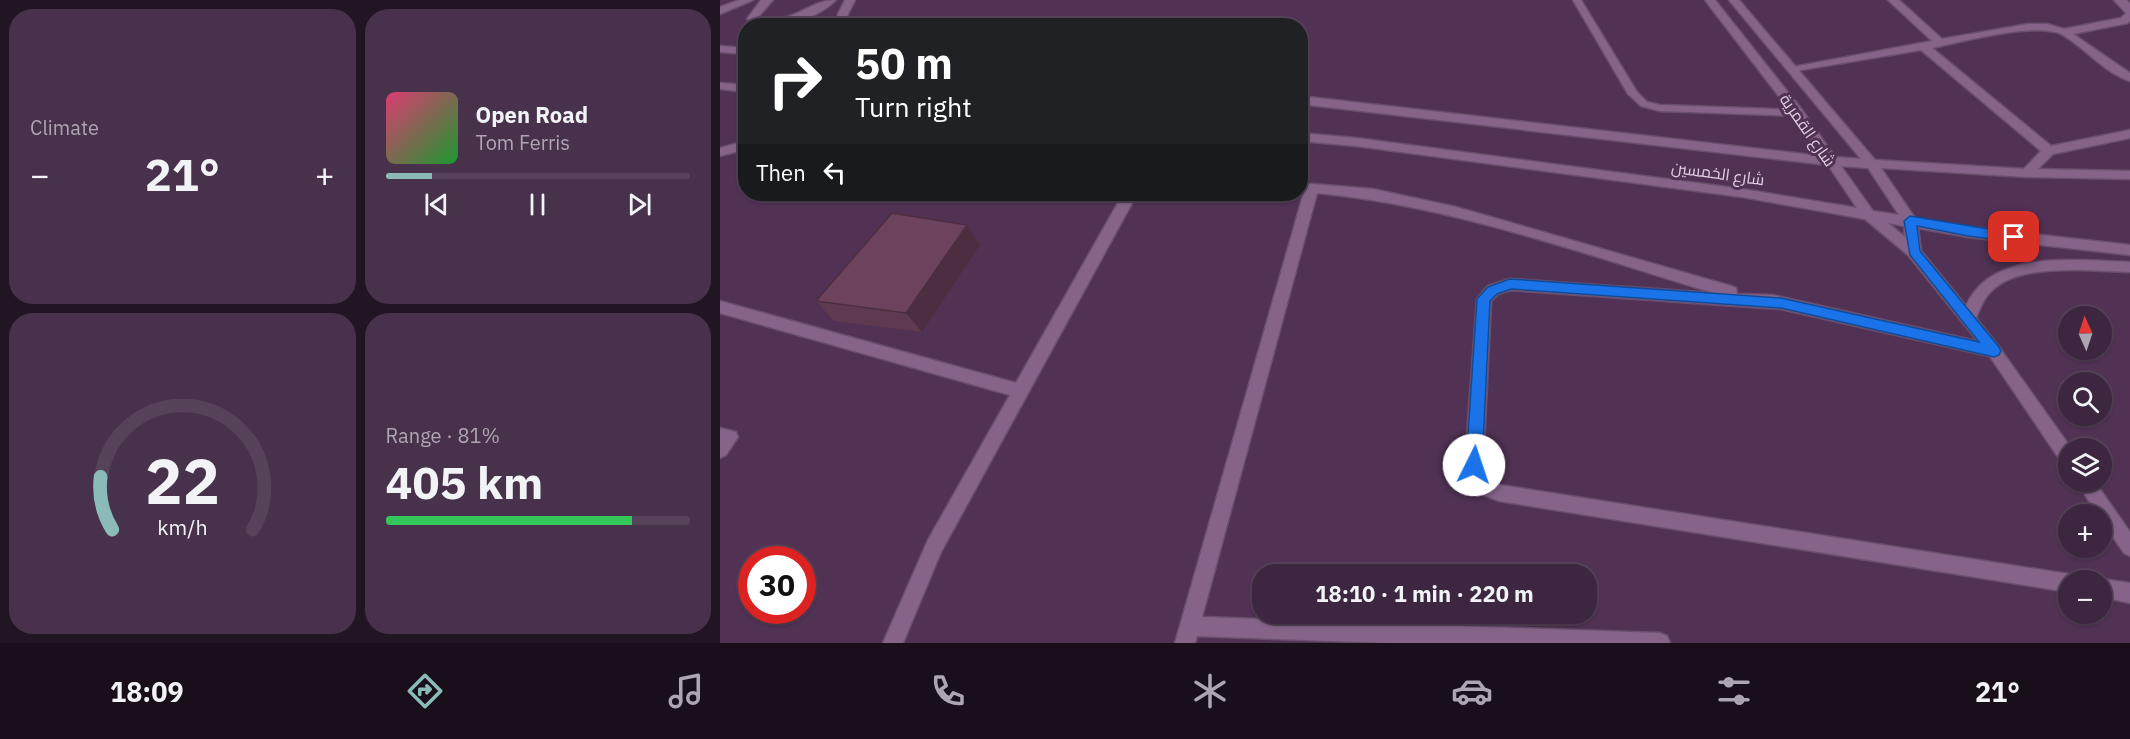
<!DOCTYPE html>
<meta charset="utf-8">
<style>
:root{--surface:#3d2640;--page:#48324b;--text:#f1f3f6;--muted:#ada5b1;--line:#564359;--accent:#8bbbb9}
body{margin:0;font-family:"IBM Plex Sans",Cairo,sans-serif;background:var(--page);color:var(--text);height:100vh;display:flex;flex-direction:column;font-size:22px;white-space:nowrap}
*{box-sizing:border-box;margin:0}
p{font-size:20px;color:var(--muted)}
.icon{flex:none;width:33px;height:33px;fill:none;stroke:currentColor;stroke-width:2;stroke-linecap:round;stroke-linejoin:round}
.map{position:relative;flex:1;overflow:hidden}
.side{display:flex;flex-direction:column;gap:9px;padding:9px;background:#221523;width:720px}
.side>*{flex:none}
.top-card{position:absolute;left:18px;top:18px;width:570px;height:183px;border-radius:24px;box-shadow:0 2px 4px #0004,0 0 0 2px var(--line);background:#202124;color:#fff;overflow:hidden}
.needle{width:39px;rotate:357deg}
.controls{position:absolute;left:1338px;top:306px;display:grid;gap:12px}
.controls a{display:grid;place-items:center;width:54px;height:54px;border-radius:50%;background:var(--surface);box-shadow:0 2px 4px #0004,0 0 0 2px var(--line);font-size:30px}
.speed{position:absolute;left:18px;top:546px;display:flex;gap:12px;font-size:30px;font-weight:700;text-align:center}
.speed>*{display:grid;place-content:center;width:78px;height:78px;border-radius:50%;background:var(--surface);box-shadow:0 2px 4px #0004,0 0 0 2px var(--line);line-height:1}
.speed .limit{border:9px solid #d22;background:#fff;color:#111}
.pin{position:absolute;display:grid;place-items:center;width:51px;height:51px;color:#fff;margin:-26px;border-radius:12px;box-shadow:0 3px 9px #0006}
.me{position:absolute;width:66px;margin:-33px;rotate:4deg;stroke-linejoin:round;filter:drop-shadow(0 0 4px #0008)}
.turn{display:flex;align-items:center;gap:21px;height:126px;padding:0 18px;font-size:27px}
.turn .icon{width:78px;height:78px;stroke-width:2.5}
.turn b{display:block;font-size:42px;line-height:51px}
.then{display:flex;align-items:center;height:57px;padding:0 18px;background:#0003;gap:12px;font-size:22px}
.big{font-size:45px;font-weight:700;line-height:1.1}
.side .card{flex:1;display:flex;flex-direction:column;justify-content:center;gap:9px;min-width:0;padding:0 21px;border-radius:24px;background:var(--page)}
.side .dial{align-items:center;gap:0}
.dial svg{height:156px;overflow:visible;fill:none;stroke:var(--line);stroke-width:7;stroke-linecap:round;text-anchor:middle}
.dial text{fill:var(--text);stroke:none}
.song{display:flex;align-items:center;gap:18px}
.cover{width:72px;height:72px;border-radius:9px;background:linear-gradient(135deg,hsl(340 70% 55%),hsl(130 70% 35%))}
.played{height:6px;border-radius:3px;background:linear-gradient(90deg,var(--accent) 15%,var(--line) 15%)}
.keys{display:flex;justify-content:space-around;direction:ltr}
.heat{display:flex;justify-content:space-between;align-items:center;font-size:33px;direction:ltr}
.charge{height:9px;border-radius:4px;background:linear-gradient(90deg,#34c759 81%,var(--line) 0)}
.side .tiles{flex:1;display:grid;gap:9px;grid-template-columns:repeat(2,1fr)}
.trip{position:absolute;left:532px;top:564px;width:345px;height:60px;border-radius:24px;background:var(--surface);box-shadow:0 2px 4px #0004,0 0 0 2px var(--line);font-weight:700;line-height:60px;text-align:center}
.menu{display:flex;height:96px;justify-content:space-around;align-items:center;background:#180f1a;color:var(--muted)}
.menu .icon{width:42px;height:42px}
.menu .selected{color:var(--accent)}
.menu b{font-size:27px;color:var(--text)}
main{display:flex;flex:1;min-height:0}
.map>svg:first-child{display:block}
</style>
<main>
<section class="side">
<div class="tiles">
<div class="card"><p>Climate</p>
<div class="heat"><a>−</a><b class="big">21°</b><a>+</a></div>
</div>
<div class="card">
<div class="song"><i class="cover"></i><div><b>Open Road</b><p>Tom Ferris</p></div></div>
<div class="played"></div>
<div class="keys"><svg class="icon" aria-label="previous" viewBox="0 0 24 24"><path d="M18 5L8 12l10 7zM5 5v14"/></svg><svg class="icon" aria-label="pause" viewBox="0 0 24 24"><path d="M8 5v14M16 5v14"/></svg><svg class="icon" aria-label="next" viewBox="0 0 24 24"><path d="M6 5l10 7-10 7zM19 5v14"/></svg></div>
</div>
<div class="card dial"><svg viewBox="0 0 100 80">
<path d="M14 69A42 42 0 1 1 86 69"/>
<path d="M14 69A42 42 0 0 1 8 42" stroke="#8bbbb9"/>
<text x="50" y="56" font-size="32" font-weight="700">22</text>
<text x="50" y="72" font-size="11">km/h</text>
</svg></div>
<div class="card"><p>Range · 81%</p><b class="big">405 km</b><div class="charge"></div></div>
</div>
</section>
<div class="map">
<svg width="1410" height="643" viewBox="0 0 1410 643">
<rect width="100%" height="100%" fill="#513255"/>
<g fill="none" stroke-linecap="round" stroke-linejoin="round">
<defs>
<path id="service" d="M 853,0 L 861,0 L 917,92 L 927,102 L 940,105 L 1078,110 L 1083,113 L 1078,116 L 940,111 L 921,106 L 908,94 Z"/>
<g id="minor">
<path d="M 19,0 L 33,0 L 0,14 L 0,7 Z"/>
<path d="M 41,0 L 53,0 L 38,17 C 71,27 88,0 116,0 C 97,19 50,37 27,19 Z"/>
<path d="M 1168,0 L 1179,0 L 1222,39 L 1308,24 L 1327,24 L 1344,29 L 1401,18 L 1406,13 L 1394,0 L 1406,0 L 1410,3 L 1410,21 L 1408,23 L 1353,34 L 1410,73 L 1410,81 C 1386,74 1363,46 1341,34 C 1315,22 1241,42 1212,48 L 1331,146 L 1410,130 L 1410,138 L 1333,154 L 1311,176 L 1306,177 L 1300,173 L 1321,151 L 1201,50 L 1069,72 L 1067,70 L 1073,67 L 1212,41 Z"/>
<path d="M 26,141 L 26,149 L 0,156 L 0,148 Z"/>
<path d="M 580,183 L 653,189 L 736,207 L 1011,286 L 1016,288 L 1017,294 L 1052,295 L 1274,345 L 1279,347 L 1282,351 L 1279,355 L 1274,357 L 1061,309 L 791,290 L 778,294 L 771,301 L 763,465 L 767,480 L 780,485 L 1348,574 L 1355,576 L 1356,580 L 1348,580 L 1348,592 L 779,501 L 754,491 L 745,465 L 757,299 L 768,286 L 790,279 L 994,293 C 864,254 733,206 597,193 L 482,617 L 940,633 L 947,636 L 950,643 L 668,643 L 477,636 L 475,643 L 455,643 L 584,192 L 580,191 Z"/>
<path d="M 403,194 L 417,194 L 221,552 L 183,643 L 163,643 L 208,540 L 290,395 L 0,313 L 0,301 L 296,383 Z"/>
<path d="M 0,428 L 16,432 L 18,437 L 6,455 L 0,458 Z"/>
<path d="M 1382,579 L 1410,583 L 1410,603 L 1382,597 L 1382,580 L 1377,580 Z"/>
</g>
<g id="tertiary">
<path d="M 125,0 L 135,0 L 128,14 L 126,26 L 116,26 L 118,14 Z"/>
<path d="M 985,0 L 995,0 L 1082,110 L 1115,157 L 1141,159 L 1009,0 L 1019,0 L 1155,160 L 1306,169 L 1410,171 L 1410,179 L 1306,177 L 1161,168 L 1195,218 L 1248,227 L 1410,245 L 1410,255 L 1248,237 L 1198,228 L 1201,251 L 1246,306 C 1271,248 1358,261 1410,262 L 1410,272 C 1373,271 1306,263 1276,287 C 1265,295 1261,306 1256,318 L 1279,347 L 1351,448 L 1348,448 L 1348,465 L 1342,463 L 1269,355 L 1189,256 L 1145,219 L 1022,197 L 636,146 L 580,141 L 580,133 L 636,138 L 1022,189 L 1137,208 L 1108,165 L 580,104 L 580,96 L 1101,156 L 1074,116 ZM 1121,166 L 1148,168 L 1179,215 L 1153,211 ZM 1168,223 L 1184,226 L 1185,237 Z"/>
<path d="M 0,46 L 26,48 L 26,54 L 0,52 Z"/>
<path d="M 0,83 L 26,85 L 26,92 L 0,89 Z"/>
<path d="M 1357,482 L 1375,482 L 1410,532 L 1410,556 L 1404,553 L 1382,521 L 1382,514 L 1377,514 Z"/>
</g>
</defs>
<!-- service casing -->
<use href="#service" stroke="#694f6d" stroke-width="3"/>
<!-- minor casing -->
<use href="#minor" stroke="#694f6d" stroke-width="3"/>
<!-- tertiary casing -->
<use href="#tertiary" stroke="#694f6d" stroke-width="3"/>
<!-- service -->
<use href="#service" fill="#86648a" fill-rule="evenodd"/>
<!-- minor -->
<use href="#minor" fill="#86648a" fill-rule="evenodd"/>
<!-- tertiary -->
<use href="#tertiary" fill="#86648a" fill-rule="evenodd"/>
</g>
<!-- wall -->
<path fill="#5e394f" d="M 247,225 L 260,245 L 202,332 L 114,321 L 96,301 Z"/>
<!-- shaded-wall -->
<path fill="#4c2e40" d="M 247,225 L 260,245 L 202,332 L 186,313 Z"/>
<!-- building -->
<path fill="#6d425c" stroke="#4c2e40" stroke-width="1.5" d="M 172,213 L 247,225 L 186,313 L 96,301 Z"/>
<!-- route -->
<path fill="#1a73e8" stroke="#114b97" stroke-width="1.5" d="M 1190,216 L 1299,234 L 1300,237 L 1294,242 L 1248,236 L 1197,226 L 1200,251 L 1279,347 L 1281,351 L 1279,355 L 1274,357 L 1061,308 L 791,289 L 777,294 L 770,301 L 762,465 L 759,470 L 754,472 L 748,470 L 746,465 L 757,299 L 768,287 L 790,279 L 1061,298 L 1259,342 L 1190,255 L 1184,221 Z"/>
<g text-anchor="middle" stroke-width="6" stroke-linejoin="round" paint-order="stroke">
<!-- street labels -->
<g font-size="16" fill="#e1cee3" stroke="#513255">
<text transform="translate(1088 130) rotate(55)" y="6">شارع القمرية</text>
<text transform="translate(998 173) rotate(8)" y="6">شارع الخمسين</text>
</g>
</g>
</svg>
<div class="controls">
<a><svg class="needle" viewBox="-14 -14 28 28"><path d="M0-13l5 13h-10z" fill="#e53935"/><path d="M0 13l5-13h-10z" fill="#ada5b1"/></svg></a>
<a><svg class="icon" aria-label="search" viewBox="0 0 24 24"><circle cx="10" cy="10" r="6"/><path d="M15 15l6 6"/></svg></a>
<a><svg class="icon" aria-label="layers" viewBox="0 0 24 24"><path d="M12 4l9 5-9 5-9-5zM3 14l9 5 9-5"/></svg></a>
<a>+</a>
<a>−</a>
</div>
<div class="speed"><div class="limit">30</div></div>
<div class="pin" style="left:1294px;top:237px;background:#d93025"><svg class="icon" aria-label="arrive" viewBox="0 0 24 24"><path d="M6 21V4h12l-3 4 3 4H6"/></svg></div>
<svg class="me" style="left:754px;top:465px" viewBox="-20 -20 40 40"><circle r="19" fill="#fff"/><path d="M0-13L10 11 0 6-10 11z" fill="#1a73e8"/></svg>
<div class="trip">18:10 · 1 min · 220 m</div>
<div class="top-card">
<div class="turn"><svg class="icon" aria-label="right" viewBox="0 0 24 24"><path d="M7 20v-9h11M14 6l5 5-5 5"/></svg><div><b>50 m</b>Turn right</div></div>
<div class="then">Then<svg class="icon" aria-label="left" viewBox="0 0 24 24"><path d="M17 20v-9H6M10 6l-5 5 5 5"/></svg></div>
</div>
</div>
</main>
<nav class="menu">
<b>18:09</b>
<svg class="icon selected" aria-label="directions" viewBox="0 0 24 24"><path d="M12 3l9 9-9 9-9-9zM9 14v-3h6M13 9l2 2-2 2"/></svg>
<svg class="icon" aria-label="music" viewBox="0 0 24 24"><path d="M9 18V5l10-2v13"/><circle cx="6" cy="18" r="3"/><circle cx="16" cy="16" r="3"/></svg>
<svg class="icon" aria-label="phone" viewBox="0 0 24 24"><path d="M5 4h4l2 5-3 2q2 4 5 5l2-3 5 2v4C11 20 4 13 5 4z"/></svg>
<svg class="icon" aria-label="climate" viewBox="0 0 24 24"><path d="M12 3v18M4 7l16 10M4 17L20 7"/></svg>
<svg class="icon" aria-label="car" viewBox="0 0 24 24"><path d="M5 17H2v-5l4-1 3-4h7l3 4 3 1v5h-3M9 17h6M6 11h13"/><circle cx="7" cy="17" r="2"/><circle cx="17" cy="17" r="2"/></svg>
<svg class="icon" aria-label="filters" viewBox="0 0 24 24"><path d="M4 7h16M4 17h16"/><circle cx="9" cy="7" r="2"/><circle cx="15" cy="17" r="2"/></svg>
<b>21°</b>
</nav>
